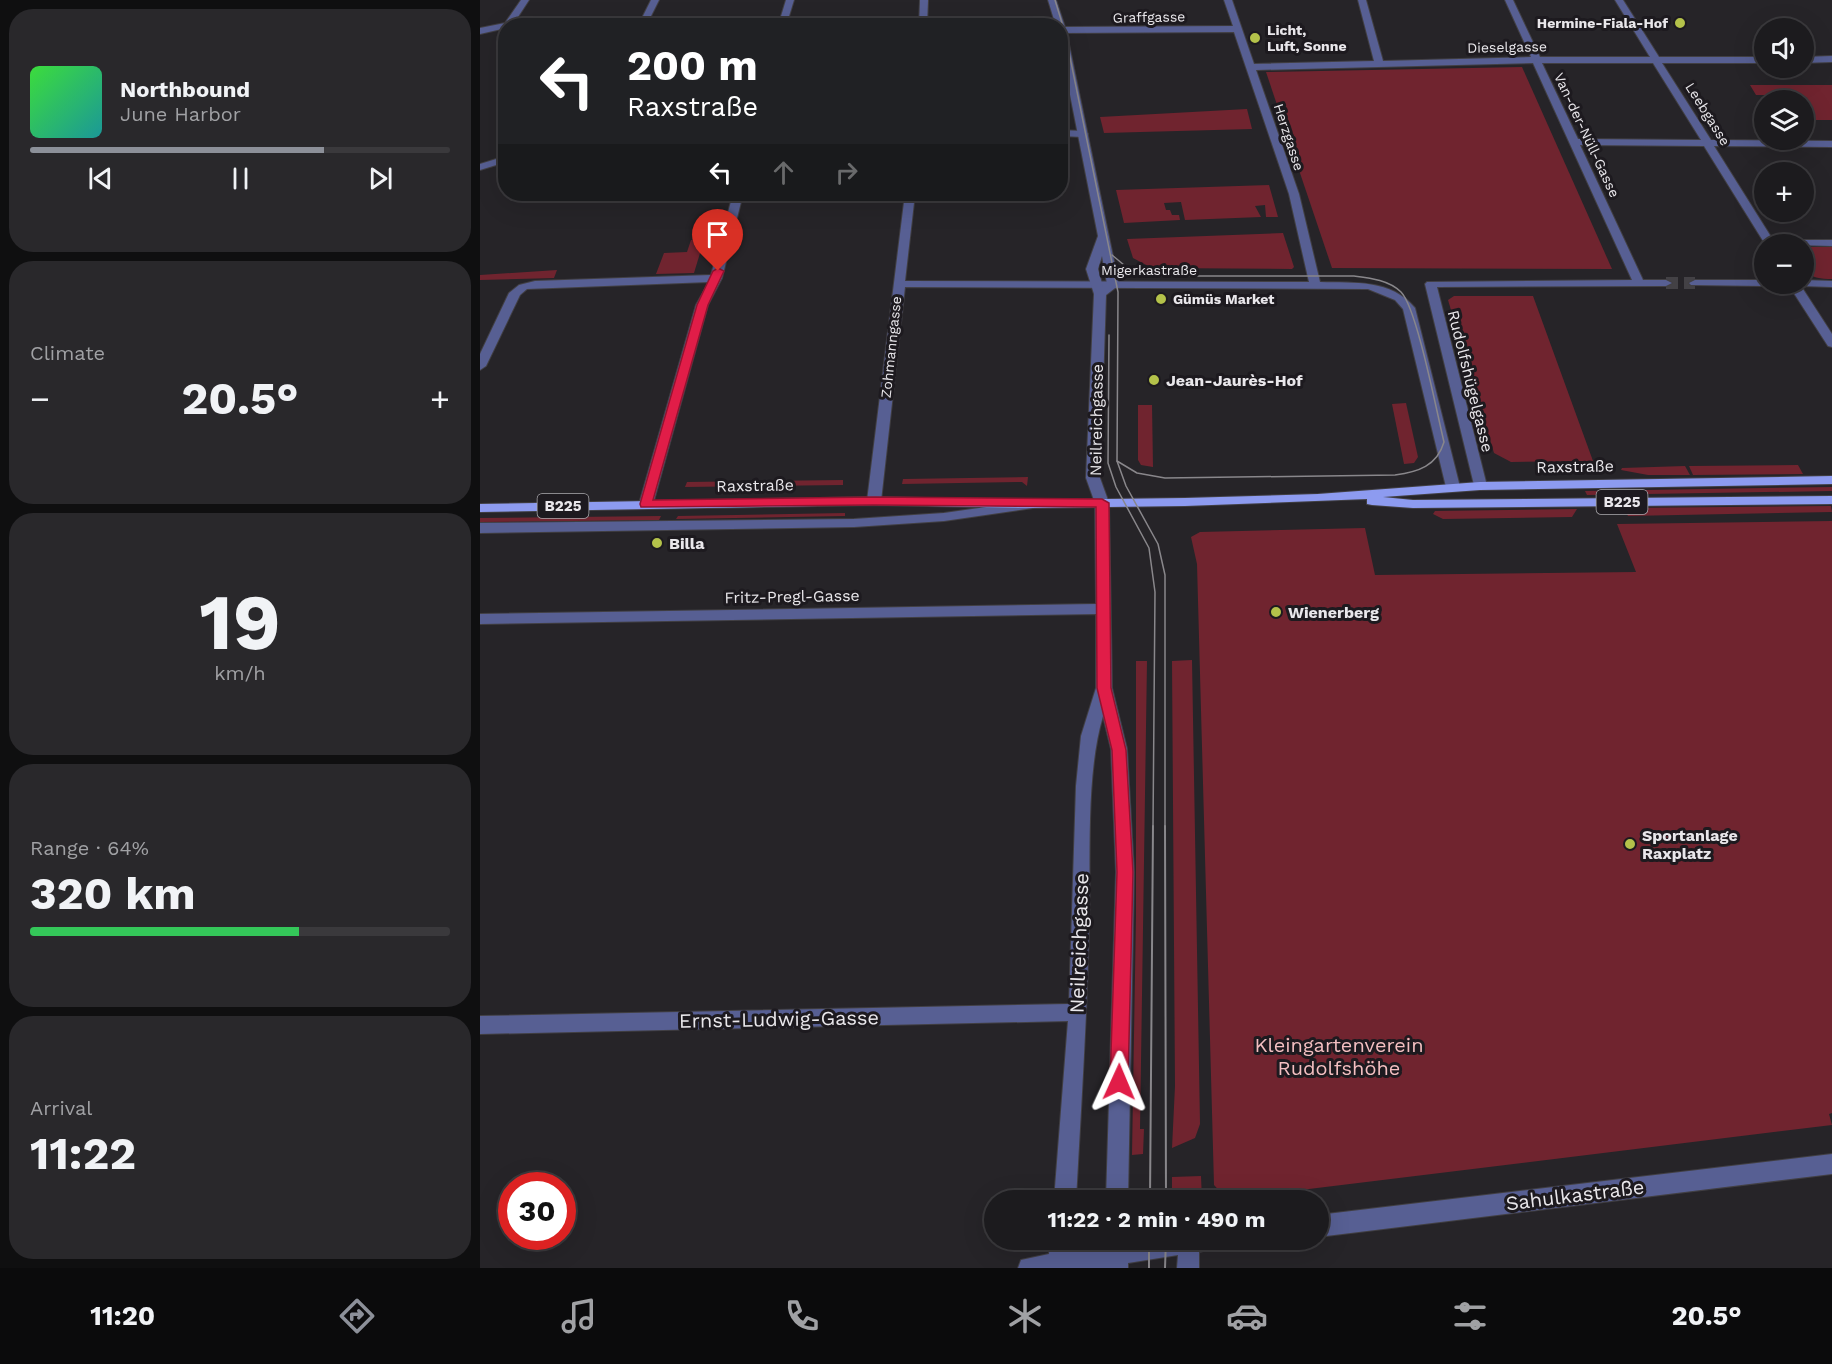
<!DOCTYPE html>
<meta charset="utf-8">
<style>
:root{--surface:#1c1b1e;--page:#29282b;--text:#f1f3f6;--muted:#a0a1a4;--line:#3a393c;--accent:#8c9099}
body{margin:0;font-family:"Work Sans",sans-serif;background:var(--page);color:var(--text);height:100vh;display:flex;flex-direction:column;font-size:22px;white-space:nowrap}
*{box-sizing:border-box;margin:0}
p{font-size:20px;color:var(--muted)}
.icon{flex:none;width:33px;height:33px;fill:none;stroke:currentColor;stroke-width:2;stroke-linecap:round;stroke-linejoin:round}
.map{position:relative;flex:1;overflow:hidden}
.side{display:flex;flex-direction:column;gap:9px;padding:9px;background:#0f0f10;width:480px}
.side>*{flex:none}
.guide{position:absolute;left:18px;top:18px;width:570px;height:183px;border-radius:24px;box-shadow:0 6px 24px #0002,0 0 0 2px var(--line);background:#202124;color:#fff;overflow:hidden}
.tools{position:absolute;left:1274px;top:18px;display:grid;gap:12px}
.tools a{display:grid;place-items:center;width:60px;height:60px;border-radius:50%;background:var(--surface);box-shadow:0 6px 24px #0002,0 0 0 2px var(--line);font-size:30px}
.speed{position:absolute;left:18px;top:1172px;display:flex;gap:12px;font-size:30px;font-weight:700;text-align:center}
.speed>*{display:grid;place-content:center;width:78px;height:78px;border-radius:50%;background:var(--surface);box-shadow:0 6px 24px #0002,0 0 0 2px var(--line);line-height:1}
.speed .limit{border:9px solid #d22;background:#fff;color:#111}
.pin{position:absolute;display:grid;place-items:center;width:51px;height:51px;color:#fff;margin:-62px -26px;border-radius:50% 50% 50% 0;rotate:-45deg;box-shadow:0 0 6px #0007}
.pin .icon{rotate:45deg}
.me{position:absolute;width:66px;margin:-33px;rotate:1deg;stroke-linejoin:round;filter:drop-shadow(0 0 4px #0008)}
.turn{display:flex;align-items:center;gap:21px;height:126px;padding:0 30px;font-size:27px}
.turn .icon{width:78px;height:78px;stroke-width:2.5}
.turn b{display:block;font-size:42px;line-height:51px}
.lanes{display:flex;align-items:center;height:57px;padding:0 30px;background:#0003;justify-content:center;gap:30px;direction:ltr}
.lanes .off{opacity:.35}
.big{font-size:45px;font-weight:700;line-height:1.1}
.side .widget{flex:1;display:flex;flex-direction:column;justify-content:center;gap:9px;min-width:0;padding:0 21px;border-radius:24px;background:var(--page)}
.side .dial{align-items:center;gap:0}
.dial b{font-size:78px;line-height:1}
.song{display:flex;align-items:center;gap:18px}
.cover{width:72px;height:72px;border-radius:9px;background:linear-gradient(135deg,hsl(120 70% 55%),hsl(180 70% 35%))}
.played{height:6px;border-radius:3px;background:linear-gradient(90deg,var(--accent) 70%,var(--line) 70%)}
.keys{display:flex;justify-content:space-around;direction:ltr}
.heat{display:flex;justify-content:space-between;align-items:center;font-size:33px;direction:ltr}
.charge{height:9px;border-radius:4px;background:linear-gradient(90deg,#34c759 64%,var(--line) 0)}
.trip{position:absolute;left:504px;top:1190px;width:345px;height:60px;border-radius:30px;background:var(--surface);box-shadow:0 6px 24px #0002,0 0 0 2px var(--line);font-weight:700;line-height:60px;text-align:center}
.menu{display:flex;height:96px;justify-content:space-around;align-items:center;background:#0b0b0c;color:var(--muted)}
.menu .icon{width:42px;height:42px}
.menu .current{color:var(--accent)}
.menu b{font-size:27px;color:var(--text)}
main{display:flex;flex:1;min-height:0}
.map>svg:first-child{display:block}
</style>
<main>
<section class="side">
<div class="widget">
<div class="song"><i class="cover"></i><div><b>Northbound</b><p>June Harbor</p></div></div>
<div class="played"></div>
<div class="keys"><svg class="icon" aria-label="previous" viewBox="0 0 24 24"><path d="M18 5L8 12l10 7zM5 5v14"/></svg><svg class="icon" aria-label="pause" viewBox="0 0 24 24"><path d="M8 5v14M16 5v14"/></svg><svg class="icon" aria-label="next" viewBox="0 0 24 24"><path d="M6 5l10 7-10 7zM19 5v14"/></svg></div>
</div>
<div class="widget"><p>Climate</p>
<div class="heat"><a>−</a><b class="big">20.5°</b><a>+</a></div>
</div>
<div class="widget dial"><b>19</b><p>km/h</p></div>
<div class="widget"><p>Range · 64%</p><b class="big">320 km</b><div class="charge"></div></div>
<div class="widget"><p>Arrival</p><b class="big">11:22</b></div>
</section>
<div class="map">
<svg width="1352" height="1268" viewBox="0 0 1352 1268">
<rect width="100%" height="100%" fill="#262428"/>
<!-- green -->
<g fill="#70242f">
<path d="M 1042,67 L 1132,269 L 852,268 L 786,72 Z"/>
<path d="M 1270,85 L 1352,85 L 1352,120 L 1323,120 L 1323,100 L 1310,100 L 1305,95 L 1276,95 Z"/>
<path d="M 767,109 L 772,129 L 624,133 L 620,117 Z"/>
<path d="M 789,185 L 798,217 L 786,217 L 785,205 L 775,206 L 781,217 L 705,220 L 701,202 L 684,203 L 686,210 L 690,210 L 692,215 L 699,215 L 700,220 L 644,223 L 636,190 Z"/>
<path d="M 803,233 L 814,267 L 812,269 L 672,268 L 653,258 L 647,239 Z"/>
<path d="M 211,240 L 224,240 L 214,273 L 176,274 L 184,253 L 207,252 Z"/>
<path d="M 1323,247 L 1352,247 L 1352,279 C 1325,279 1323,271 1323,247 Z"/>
<path d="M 77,270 L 74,278 L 0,280 L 0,275 Z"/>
<path d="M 974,296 L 1053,296 L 1113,461 L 1031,462 L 1014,453 L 968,300 Z"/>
<path d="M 926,403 L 938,457 L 934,463 L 924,464 L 912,404 Z"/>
<path d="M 658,405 L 672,405 L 673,467 L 661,465 L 658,460 Z"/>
<path d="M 1318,465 L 1323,474 L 1213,475 L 1209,466 Z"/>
<path d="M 1205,466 L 1210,475 L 1168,475 L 1141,470 L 1142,468 Z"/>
<path d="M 548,477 L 547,486 L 542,482 L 422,484 L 423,479 Z"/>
<path d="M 363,480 L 363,485 L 205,487 L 207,482 Z"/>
<path d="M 1352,487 L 1352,491 L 1107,495 L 1105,491 Z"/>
<path d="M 1351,506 L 1352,512 L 1148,516 L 1144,508 Z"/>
<path d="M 1097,509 L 1092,517 L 963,519 L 953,514 L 955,511 Z"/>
<path d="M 365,513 L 365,516 L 196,519 L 198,516 Z"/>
<path d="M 181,516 L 179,520 L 0,522 L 0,518 Z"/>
<path d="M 1352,521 L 1352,1113 L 1349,1114 L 1352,1125 L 747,1199 L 734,1185 L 717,564 L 711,537 L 720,532 L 885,528 L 895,575 L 1156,572 L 1137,524 Z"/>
<path d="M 712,660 L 720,1124 L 715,1138 L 692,1148 L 695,1086 L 692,661 Z"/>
<path d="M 656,661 L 667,661 L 660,1129 L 664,1129 L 663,1154 L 652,1155 L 656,915 Z"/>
<path d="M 721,1176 L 722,1200 L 692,1200 L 692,1177 Z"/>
</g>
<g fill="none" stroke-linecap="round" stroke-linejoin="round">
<!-- minor-tunnel -->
<path stroke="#434145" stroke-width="12" stroke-dasharray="12 6" stroke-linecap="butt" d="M 1186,283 L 1215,283"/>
<defs>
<g id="minor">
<path d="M 41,0 L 49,0 L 34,23 L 112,23 L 116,26 L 26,26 L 26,28 L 0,34 L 0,28 L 25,23 Z"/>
<path d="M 171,0 L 179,0 L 166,26 L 158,26 Z"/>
<path d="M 306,0 L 314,0 L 306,26 L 298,26 Z"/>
<path d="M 440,0 L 448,0 L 447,26 L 439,26 Z"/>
<path d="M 744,0 L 752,0 L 774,64 L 894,61 L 878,0 L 886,0 L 903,61 L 1051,57 L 1025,0 L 1033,0 L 1060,57 L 1170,57 L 1135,0 L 1143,0 L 1179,57 L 1284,57 L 1284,63 L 1182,63 L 1231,140 L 1352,141 L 1352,147 L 1234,146 L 1293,240 L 1352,240 L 1352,246 L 1285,244 L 1224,146 L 1100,145 L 1163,280 L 1186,280 L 1192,283 L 1186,286 L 957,287 L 1007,486 L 1005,489 L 995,489 L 945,284 L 947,282 L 1152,280 L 1053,63 L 776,70 L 819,194 L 840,282 C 874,283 911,279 935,308 L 980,487 L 978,490 L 973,491 L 966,487 L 923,309 L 915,300 L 888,289 L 425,287 L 401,501 L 399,504 L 389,504 L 387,501 L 425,194 L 435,194 L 425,281 L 829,282 L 809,194 L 754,32 L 580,33 L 580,27 L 753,26 ZM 1062,63 L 1173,63 L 1221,140 L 1098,139 Z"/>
<path d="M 1352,56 L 1352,62 L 1323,63 L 1323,57 Z"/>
<path d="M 580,130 L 603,131 L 608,134 L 603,137 L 580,136 Z"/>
<path d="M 26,156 L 26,162 L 0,170 L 0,164 Z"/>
<path d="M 253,194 L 263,194 L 242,278 L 228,305 L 173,504 L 166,508 L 161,507 L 159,504 L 216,305 L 229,282 L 47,289 L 40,295 L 6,366 L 0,370 L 0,354 L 29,293 L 39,285 L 55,281 L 231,275 Z"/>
<path d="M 1215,280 L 1284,280 L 1284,284 L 1289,284 L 1284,286 L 1211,285 L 1209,283 Z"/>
<path d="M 1323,280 L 1352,281 L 1352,287 L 1321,286 L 1352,334 L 1352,347 L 1348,346 L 1308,284 L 1323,284 Z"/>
<path d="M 622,499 L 629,503 L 632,688 L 647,749 L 654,872 L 648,1200 L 626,1200 L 636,872 L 631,749 L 623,716 C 605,776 611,863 609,926 C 607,1017 601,1109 596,1200 L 574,1200 L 588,1021 L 0,1034 L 0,1016 L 589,1004 L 596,786 L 601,736 L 616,688 L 616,614 L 0,624 L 0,614 L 616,604 L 615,503 Z"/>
<path d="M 548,501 L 555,505 L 553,508 L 464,521 L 374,527 L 0,533 L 0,523 L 374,519 L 464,513 Z"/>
<path d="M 1352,1154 L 1352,1174 L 838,1237 L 838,1215 Z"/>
<path d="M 570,1239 L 592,1239 L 591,1251 L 626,1245 L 626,1239 L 648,1239 L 648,1242 L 664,1239 L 743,1239 L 740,1247 L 719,1252 L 719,1268 L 697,1268 L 698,1255 L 648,1263 L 648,1268 L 538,1268 L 541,1260 L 569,1254 Z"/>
</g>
<path id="tertiary" d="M 568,0 L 576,0 L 586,30 L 639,285 L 626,295 L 620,478 L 629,503 L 622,507 L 615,503 L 606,478 L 614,294 L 606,269 L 618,236 L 580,44 L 580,26 L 576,26 ZM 622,256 L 627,284 L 623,287 L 618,269 Z"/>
<path id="primary" d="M 1352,476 L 1352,484 L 1000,490 L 903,497 L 933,500 L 1352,496 L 1352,504 L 933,508 L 892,505 L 887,504 L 887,499 L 705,506 L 551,508 L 394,505 L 0,512 L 0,504 L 394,497 L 551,500 L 705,498 L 838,494 L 1000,482 Z"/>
</defs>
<!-- minor casing -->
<use href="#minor" stroke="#413f43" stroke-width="2"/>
<!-- tertiary casing -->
<use href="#tertiary" stroke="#413f43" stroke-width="2"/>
<!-- primary casing -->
<use href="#primary" stroke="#413f43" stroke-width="2"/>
<!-- minor -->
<use href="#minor" fill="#575f93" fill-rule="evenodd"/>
<!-- tertiary -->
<use href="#tertiary" fill="#575f93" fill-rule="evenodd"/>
<!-- primary -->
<use href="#primary" fill="#8d9bf0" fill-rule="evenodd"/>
<!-- tram-far1 -->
<g stroke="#89878b" stroke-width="1.5">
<path d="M 575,0 L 585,33 L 638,292 L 637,461 L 646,486 L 678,544 L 685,575 L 685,827"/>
<path d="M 632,255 L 650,270 L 674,276 L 874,276 C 890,278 909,280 921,292 C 937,308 957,414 964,442 C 957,466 938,472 915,475 L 685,478 L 657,473 L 637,461"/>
<path d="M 629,335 L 628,463 L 636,487 L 669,548 L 675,592 L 673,827"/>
</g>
<!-- tram -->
<g stroke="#89878b" stroke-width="2">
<path d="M 685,826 L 686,1200"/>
<path d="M 670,1200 L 673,826"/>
<path d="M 669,1239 L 669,1268"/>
<path d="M 685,1268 L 686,1239"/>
</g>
</g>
<!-- route -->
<path fill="#e11d48" stroke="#92132f" stroke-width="1.5" d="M 238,268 L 244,271 L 228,305 L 173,500 L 394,497 L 622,499 L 629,503 L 631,688 L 646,750 L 653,872 L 648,1082 L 646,1088 L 639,1090 L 633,1088 L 630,1082 L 637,872 L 632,750 L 617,688 L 616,507 L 394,505 L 161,507 L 160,504 L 217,305 L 233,271 Z"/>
<!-- markers -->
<g fill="#b4c24a" stroke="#1d1a1f" stroke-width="2">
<circle cx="1200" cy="23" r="6"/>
<circle cx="775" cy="38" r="6"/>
<circle cx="681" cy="299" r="6"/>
<circle cx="674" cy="380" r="6"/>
<circle cx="177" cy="543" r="6"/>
<circle cx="796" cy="612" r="6"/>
<circle cx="1150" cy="844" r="6"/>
</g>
<g text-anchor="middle" stroke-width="6" stroke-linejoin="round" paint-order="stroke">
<!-- far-street labels -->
<g font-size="14" fill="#e9e7eb" stroke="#1d1a1f">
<text transform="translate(669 17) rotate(-1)" y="5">Graffgasse</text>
<text transform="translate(1027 47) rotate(-1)" y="5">Dieselgasse</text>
<text transform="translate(1228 114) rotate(58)" y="5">Leebgasse</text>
<text transform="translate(1107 135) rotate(65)" y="5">Van-der-Nüll-Gasse</text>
<text transform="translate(809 137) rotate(72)" y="5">Herzgasse</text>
<text x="669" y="275">Migerkastraße</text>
<text transform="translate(411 347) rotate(-84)" y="5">Zohmanngasse</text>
</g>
<!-- far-poi labels -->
<g font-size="14" font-weight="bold" fill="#e9e7eb" stroke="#1d1a1f" text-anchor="start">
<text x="1188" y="28" text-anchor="end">Hermine-Fiala-Hof</text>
<text x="787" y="35">Licht,<tspan x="787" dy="16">Luft, Sonne</tspan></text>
<text x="693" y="304">Gümüs Market</text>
</g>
<!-- shield labels -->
<g fill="#1d1a1f" stroke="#acaaae" stroke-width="1.5">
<rect x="1116.5" y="490" width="51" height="24" rx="4.5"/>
<rect x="57.5" y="494" width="51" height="24" rx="4.5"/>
</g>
<g font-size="15" font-weight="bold" fill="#e9e7eb">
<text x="1142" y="507">B225</text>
<text x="83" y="511">B225</text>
</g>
<!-- poi labels -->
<g font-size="16" font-weight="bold" fill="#e9e7eb" stroke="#1d1a1f" text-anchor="start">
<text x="686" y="386">Jean-Jaurès-Hof</text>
<text x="189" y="549">Billa</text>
<text x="808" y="618">Wienerberg</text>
<text x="1162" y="841">Sportanlage<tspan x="1162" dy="18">Raxplatz</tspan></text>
</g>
<!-- street labels -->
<g font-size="16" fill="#e9e7eb" stroke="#1d1a1f">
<text transform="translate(991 381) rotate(76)" y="6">Rudolfshügelgasse</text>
<text transform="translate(616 420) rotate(-89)" y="6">Neilreichgasse</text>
<text transform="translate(1095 466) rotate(-1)" y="6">Raxstraße</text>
<text transform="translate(275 485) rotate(-1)" y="6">Raxstraße</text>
<text transform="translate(312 596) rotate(-1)" y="6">Fritz-Pregl-Gasse</text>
</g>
<!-- near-street labels -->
<g font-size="20" fill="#e9e7eb" stroke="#1d1a1f">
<text transform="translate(599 943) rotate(-88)" y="7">Neilreichgasse</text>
<text transform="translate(299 1019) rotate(-1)" y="7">Ernst-Ludwig-Gasse</text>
<text transform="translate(1095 1195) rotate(-7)" y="7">Sahulkastraße</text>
</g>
<!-- near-park labels -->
<g font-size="20" fill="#f4bfc1" stroke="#1d1a1f">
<text x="859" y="1052">Kleingartenverein<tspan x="859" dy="23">Rudolfshöhe</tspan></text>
</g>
</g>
</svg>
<div class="tools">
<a><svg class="icon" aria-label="sound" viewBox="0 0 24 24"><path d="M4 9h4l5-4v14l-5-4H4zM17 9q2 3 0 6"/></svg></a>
<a><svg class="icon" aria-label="layers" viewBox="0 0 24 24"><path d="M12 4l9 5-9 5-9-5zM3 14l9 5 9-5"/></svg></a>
<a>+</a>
<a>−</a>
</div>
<div class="speed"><div class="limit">30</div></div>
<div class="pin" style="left:238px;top:271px;background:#d93025"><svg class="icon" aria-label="arrive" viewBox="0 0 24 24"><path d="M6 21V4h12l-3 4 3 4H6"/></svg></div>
<svg class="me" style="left:639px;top:1082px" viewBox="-20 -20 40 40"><path d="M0-17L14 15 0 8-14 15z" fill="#e11d48" stroke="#fff" stroke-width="4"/></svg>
<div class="trip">11:22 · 2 min · 490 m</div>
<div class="guide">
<div class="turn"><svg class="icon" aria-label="left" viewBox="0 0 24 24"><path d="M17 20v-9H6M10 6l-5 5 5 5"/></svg><div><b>200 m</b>Raxstraße</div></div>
<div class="lanes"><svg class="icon" aria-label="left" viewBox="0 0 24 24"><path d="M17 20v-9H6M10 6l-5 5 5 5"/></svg><svg class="icon off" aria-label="ahead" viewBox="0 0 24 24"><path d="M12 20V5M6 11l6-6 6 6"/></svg><svg class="icon off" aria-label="right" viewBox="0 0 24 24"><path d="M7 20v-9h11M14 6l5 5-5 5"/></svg></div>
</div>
</div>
</main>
<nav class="menu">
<b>11:20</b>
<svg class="icon current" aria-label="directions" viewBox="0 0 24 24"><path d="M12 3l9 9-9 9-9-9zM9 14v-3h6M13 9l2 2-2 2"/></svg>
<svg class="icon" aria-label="music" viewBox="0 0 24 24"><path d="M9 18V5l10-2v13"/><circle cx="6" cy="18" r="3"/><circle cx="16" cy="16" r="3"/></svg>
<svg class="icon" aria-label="phone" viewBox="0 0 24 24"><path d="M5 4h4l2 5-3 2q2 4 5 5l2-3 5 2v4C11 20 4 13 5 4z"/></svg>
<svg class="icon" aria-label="climate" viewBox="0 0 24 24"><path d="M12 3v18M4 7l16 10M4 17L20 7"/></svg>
<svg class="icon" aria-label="car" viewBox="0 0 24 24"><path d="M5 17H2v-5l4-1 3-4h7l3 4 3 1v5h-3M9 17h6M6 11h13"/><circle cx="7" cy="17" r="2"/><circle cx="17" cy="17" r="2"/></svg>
<svg class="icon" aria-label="filters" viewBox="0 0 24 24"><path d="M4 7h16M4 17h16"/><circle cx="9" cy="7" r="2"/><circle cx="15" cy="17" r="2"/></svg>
<b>20.5°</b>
</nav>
